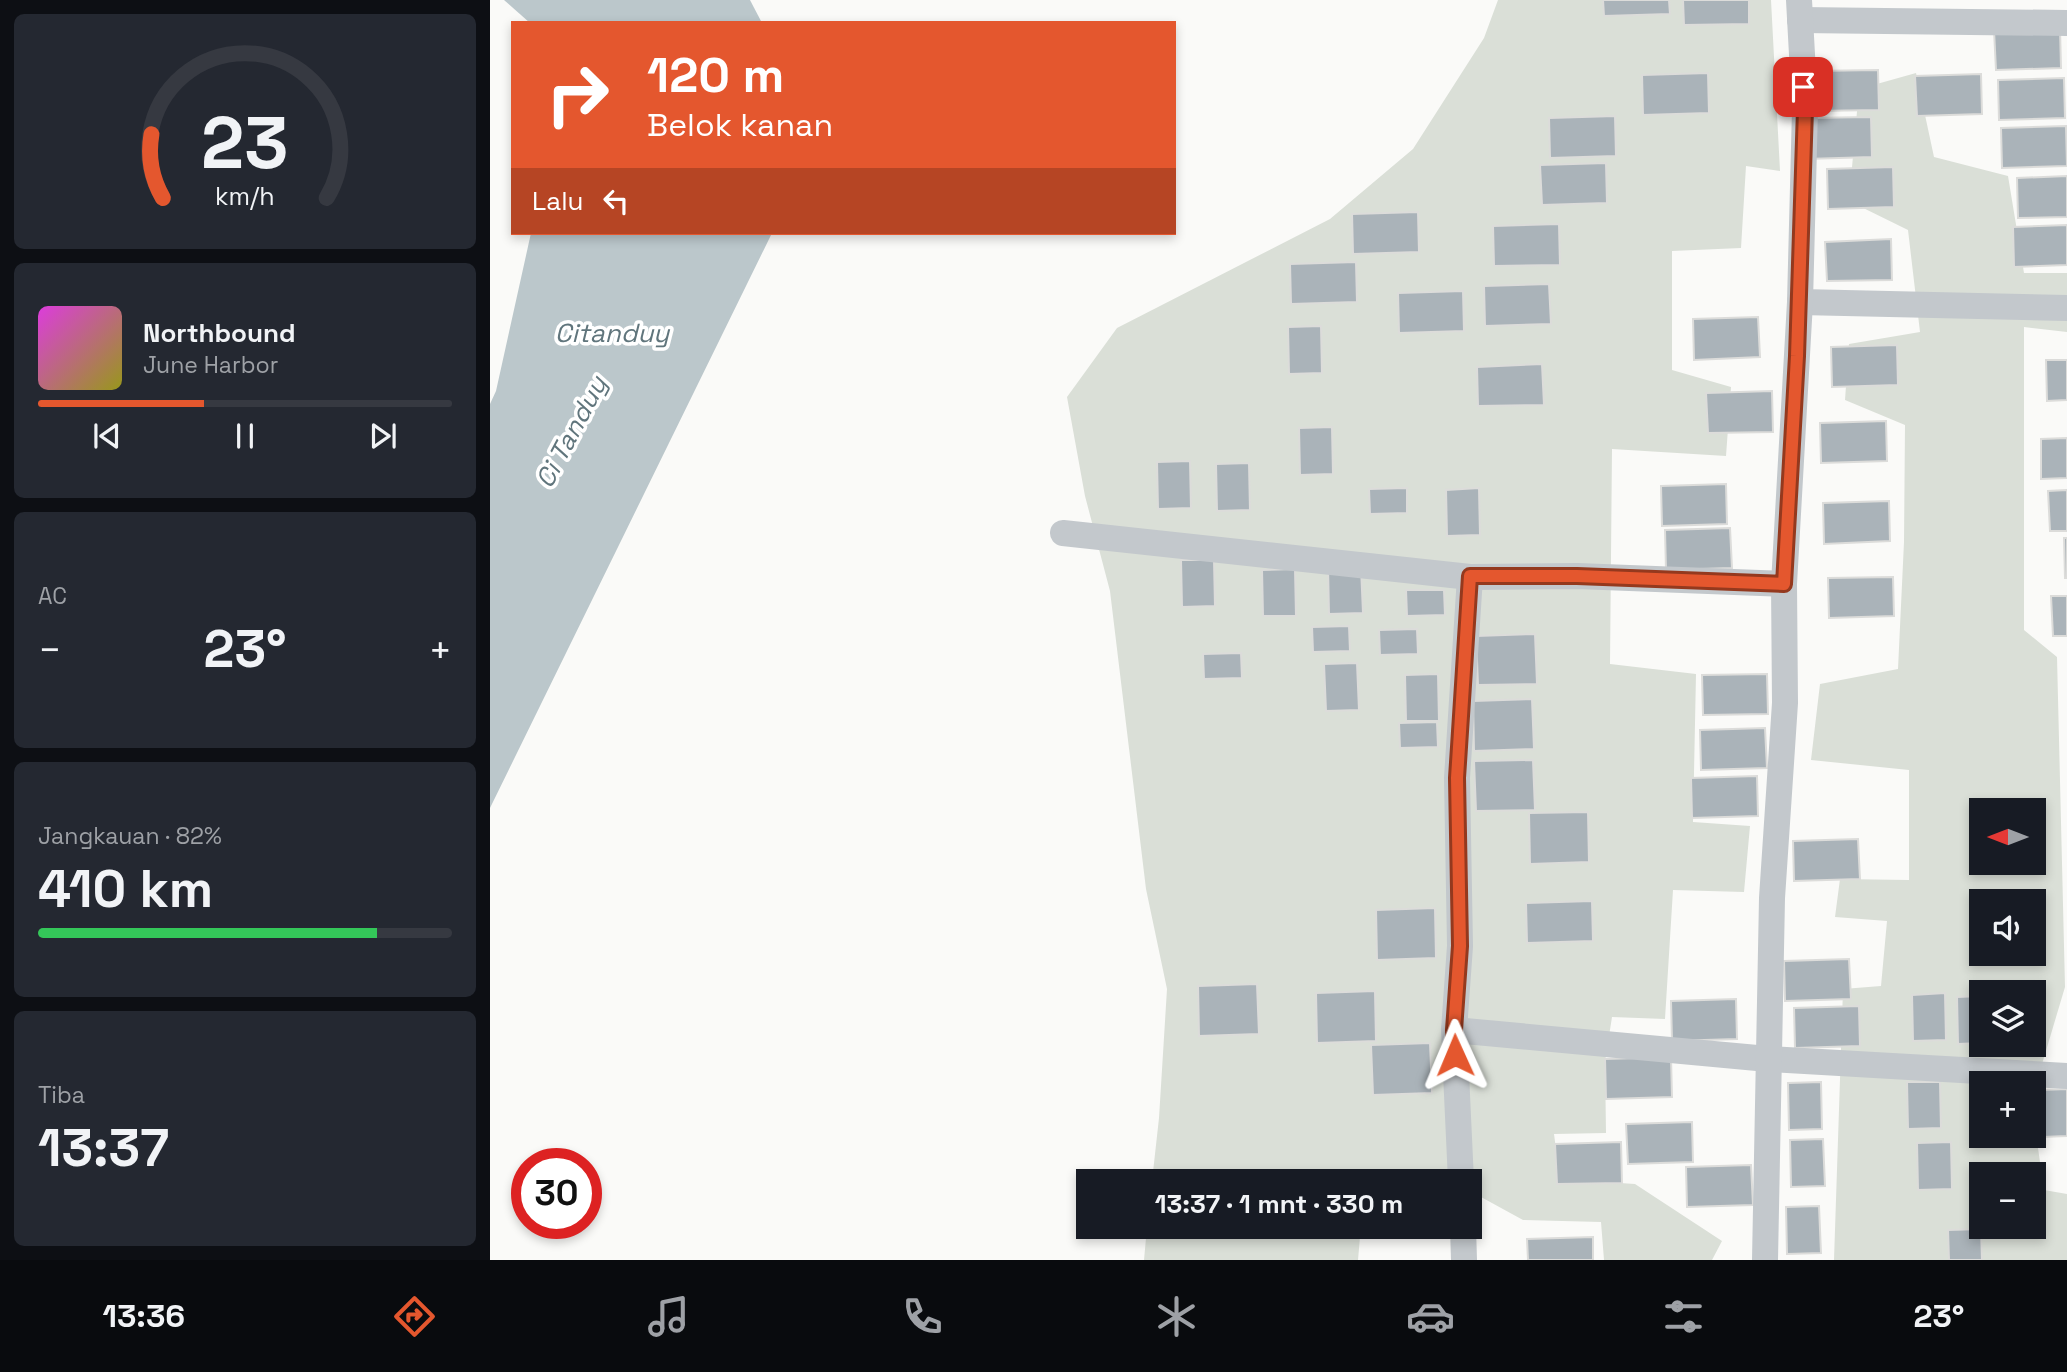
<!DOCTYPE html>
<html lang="id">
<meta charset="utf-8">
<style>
:root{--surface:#171b24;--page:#242831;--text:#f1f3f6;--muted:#9ea1a6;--line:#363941;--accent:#e4572e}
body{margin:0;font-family:"Space Grotesk",sans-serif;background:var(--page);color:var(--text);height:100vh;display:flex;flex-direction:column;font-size:26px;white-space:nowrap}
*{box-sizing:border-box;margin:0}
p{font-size:23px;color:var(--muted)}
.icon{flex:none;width:38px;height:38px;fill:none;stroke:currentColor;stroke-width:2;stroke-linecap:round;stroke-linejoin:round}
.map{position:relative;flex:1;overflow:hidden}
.details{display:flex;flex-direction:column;gap:14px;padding:14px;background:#0d0f14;width:490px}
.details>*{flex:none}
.banner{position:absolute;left:21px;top:21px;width:665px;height:214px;border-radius:0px;box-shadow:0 4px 10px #0003;background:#e4572e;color:#fff;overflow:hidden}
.needle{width:46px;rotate:270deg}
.tools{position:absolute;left:1479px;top:798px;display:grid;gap:14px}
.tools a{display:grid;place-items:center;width:77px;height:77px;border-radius:0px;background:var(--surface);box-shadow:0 4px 10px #0003;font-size:35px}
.speed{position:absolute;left:21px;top:1148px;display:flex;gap:14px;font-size:35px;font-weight:700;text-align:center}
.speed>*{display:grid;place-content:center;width:91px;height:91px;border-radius:50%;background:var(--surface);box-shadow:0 4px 10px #0003;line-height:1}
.speed .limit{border:10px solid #d22;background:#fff;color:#111}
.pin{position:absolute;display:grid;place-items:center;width:60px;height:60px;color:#fff;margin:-30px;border-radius:14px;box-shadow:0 4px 10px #0006}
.me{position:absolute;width:77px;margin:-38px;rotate:359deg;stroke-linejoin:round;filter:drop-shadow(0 0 5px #0008)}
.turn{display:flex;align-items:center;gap:24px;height:147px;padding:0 21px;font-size:32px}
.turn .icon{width:91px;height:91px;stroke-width:2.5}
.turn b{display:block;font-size:49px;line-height:60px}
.then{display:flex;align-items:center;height:66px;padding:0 21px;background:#0003;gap:14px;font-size:26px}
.big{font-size:52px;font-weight:700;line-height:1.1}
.details .tile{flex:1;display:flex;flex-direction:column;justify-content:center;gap:10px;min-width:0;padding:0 24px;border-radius:10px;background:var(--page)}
.details .dial{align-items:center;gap:0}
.dial svg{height:182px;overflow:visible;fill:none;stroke:var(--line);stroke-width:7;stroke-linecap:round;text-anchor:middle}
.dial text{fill:var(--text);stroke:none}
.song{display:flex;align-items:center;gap:21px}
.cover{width:84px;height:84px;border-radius:10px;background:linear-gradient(135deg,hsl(300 70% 55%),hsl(60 70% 35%))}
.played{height:7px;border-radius:4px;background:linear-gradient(90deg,var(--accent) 40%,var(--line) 40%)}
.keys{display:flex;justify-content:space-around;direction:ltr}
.heat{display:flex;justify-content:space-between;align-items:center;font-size:38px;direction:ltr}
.charge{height:10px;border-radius:5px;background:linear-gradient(90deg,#34c759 82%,var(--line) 0)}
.trip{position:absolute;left:586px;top:1169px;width:406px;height:70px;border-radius:0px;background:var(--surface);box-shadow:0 4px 10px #0003;font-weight:700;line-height:70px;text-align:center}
.tabs{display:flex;height:112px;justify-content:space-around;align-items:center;background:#090b0e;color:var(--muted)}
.tabs .icon{width:49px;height:49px}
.tabs .on{color:var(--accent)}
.tabs b{font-size:32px;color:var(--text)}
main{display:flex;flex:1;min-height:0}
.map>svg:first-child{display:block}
</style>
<main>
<section class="details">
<div class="tile dial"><svg viewBox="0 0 100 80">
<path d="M14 69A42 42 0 1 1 86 69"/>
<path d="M14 69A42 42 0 0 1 9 41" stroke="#e4572e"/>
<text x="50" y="56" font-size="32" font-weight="700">23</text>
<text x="50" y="72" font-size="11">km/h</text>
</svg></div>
<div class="tile">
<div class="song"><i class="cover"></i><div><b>Northbound</b><p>June Harbor</p></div></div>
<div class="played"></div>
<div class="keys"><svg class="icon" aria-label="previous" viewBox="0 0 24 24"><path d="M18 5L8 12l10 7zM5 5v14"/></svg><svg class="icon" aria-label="pause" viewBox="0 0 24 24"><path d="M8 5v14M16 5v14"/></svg><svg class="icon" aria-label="next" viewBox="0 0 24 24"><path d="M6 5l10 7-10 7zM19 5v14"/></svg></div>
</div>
<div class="tile"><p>AC</p>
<div class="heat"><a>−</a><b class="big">23°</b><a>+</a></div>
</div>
<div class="tile"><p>Jangkauan · 82%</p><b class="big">410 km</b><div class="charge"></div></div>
<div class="tile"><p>Tiba</p><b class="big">13:37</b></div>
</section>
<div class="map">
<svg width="1577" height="1260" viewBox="0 0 1577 1260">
<rect width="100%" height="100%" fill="#fafaf8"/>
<!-- green -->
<g fill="#dadfd7" fill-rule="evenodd">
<path d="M 1008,0 L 1281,0 L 1290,171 L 1256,166 L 1251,248 L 1182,251 L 1182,370 L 1241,387 L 1236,456 L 1122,449 L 1120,664 L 1206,674 L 1203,822 L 1260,826 L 1254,892 L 1183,890 L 1175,1019 L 1122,1017 L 1115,1062 L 1116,1133 L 1064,1134 L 1070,1179 L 1145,1184 L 1232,1241 L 1222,1260 L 1114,1260 L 1111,1222 L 1033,1220 L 980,1191 L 980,1181 L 963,1181 L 957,1177 L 956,1181 L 662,1181 L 669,1118 L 677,989 L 656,889 L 620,591 L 595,496 L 577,397 L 627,328 L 840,219 L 923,149 L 994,38 Z"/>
<path d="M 1426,73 L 1444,157 L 1518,176 L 1534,273 L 1577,273 L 1577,332 L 1534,327 L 1534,630 L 1567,657 L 1575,987 L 1544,1091 L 1544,1083 L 1491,1083 L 1491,1136 L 1544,1136 L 1544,1120 L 1554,1190 L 1577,1194 L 1577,1260 L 1344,1260 L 1353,989 L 1391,986 L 1397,921 L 1345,917 L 1350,879 L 1419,880 L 1419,770 L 1321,760 L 1330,684 L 1408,669 L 1414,542 L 1415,425 L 1355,400 L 1359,344 L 1430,332 L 1418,230 L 1359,201 L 1369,89 ZM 1491,810 L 1544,810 L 1544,863 L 1491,863 ZM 1491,901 L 1544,901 L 1544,954 L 1491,954 ZM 1491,992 L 1544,992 L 1544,1045 L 1491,1045 ZM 1491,1174 L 1544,1174 L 1544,1227 L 1491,1227 Z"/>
<path d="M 657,1227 L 957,1227 L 958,1235 L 870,1237 L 868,1260 L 654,1260 Z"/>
</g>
<!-- water -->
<g fill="#bbc7cb">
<path d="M 14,0 L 260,0 L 272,23 L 40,23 Z"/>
<path d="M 41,233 L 282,233 L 0,808 L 0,404 L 6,391 Z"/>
</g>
<!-- building -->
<g fill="#aab3b9" stroke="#dcdcda" stroke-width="2">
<path d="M 1113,0 L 1179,0 L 1180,14 L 1114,16 Z"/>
<path d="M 1193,0 L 1259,0 L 1259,24 L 1194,25 Z"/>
<path d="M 1570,28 L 1571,68 L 1506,70 L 1504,30 Z"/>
<path d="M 1388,70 L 1389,110 L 1323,111 L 1322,71 Z"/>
<path d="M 1218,73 L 1219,113 L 1153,115 L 1152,75 Z"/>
<path d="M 1491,74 L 1492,114 L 1427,116 L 1425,76 Z"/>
<path d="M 1574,78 L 1575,118 L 1509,120 L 1508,80 Z"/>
<path d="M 1125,116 L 1126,156 L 1060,158 L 1059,118 Z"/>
<path d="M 1381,117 L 1382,157 L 1316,159 L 1315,118 Z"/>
<path d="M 1576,126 L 1577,166 L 1512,168 L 1511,128 Z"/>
<path d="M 1116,163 L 1117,203 L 1052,205 L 1050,165 Z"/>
<path d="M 1403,167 L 1404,207 L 1338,209 L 1337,169 Z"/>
<path d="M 1577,176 L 1577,217 L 1528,218 L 1527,178 Z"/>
<path d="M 928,212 L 929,252 L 863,254 L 862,214 Z"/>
<path d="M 1069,224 L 1070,265 L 1004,266 L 1003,226 Z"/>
<path d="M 1577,225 L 1577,265 L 1524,267 L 1523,227 Z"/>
<path d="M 1401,239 L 1402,280 L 1337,281 L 1335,242 Z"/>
<path d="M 866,262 L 867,302 L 801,304 L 800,264 Z"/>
<path d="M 1059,284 L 1061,324 L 995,326 L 994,286 Z"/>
<path d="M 973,291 L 974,331 L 909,333 L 908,293 Z"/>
<path d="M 1268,317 L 1270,357 L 1204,360 L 1203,319 Z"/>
<path d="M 831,326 L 832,373 L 799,374 L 798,327 Z"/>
<path d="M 1407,345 L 1408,385 L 1342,387 L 1341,347 Z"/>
<path d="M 1556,360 L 1577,360 L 1577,400 L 1557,401 Z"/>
<path d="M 1052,364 L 1054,405 L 988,406 L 987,367 Z"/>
<path d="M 1282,391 L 1283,432 L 1218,433 L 1216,393 Z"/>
<path d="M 1396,421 L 1397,461 L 1331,463 L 1330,423 Z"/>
<path d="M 842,427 L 843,474 L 810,475 L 809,428 Z"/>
<path d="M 1577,438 L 1577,478 L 1551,479 L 1551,439 Z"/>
<path d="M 700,461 L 701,508 L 668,509 L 667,462 Z"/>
<path d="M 759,463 L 760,510 L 727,511 L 726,464 Z"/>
<path d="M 1236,484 L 1237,524 L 1172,526 L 1171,486 Z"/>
<path d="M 917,488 L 917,513 L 880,514 L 879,489 Z"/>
<path d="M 989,488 L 990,535 L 957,536 L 956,490 Z"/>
<path d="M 1577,490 L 1577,531 L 1560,531 L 1558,491 Z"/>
<path d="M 1399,501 L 1400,541 L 1334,544 L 1333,503 Z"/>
<path d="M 1240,528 L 1242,568 L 1176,570 L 1175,530 Z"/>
<path d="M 1574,538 L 1577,538 L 1577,578 L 1575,578 Z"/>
<path d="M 691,560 L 724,560 L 725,606 L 692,607 Z"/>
<path d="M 838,567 L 871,567 L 873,613 L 839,614 Z"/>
<path d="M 805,569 L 806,616 L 773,616 L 772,570 Z"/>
<path d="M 1403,577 L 1404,616 L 1339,618 L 1338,578 Z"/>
<path d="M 916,590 L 954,590 L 955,615 L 917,616 Z"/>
<path d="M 1561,596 L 1577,596 L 1577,636 L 1563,636 Z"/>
<path d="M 859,626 L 860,651 L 823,652 L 822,627 Z"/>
<path d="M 927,629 L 928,654 L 890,655 L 889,630 Z"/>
<path d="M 1045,634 L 1047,684 L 988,685 L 986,636 Z"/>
<path d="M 751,653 L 752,678 L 714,679 L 713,654 Z"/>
<path d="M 867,663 L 869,710 L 836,711 L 834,664 Z"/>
<path d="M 948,674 L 949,721 L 916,721 L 915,675 Z"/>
<path d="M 1277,674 L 1278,714 L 1213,715 L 1212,675 Z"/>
<path d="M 1042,699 L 1044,749 L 984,751 L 983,701 Z"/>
<path d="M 947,722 L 948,747 L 910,748 L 909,723 Z"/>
<path d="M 1275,728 L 1277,768 L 1211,770 L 1210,730 Z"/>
<path d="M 1043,760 L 1045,810 L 986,811 L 984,761 Z"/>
<path d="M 1267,776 L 1268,816 L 1202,818 L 1201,778 Z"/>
<path d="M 1098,812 L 1099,862 L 1040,864 L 1039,813 Z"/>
<path d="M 1368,839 L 1370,879 L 1304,881 L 1303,841 Z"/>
<path d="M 1102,901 L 1103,941 L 1037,943 L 1036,903 Z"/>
<path d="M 945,908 L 946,958 L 887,960 L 886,910 Z"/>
<path d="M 1359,959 L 1361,999 L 1295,1001 L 1294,961 Z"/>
<path d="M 767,984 L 769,1034 L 709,1036 L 708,986 Z"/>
<path d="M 885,991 L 886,1041 L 827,1043 L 826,993 Z"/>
<path d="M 1455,993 L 1456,1040 L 1423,1041 L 1422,995 Z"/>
<path d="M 1491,996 L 1491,1043 L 1468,1044 L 1467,997 Z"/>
<path d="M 1246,999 L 1247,1039 L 1182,1041 L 1181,1001 Z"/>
<path d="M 1369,1006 L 1370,1046 L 1305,1048 L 1304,1008 Z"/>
<path d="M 1544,1036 L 1544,1049 L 1511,1051 L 1510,1045 L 1544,1045 Z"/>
<path d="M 940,1043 L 942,1093 L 883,1095 L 881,1045 Z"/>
<path d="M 1181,1057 L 1182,1097 L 1116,1099 L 1115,1059 Z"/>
<path d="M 1331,1082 L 1332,1129 L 1299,1130 L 1298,1083 Z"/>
<path d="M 1417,1082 L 1450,1082 L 1451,1128 L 1418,1129 Z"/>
<path d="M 1577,1089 L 1577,1136 L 1552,1137 L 1551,1090 Z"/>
<path d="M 1202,1122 L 1203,1162 L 1138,1164 L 1136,1124 Z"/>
<path d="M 1333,1139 L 1335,1186 L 1301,1187 L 1300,1140 Z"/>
<path d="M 1131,1142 L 1132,1183 L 1067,1184 L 1065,1144 Z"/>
<path d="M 1461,1142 L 1462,1189 L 1428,1190 L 1427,1143 Z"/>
<path d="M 1261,1165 L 1263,1205 L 1197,1207 L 1196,1167 Z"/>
<path d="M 1329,1206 L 1331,1253 L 1297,1254 L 1296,1207 Z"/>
<path d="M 1491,1229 L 1492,1260 L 1459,1260 L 1458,1230 Z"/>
<path d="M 1103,1237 L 1103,1260 L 1038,1260 L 1037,1239 Z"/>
</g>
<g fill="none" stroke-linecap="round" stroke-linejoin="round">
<!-- street -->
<g stroke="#c3c8cc" stroke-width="26">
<path d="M 1310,20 L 1577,23"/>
<path d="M 1310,302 L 1577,308"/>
<path d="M 573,533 L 980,577"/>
<path d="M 964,1030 L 1278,1059 L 1577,1076"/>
<path d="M 971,1181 L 964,1030 L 970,946 L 967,778 L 980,577 L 1087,576 L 1294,584"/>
<path d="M 973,1227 L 974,1260"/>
<path d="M 1275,1260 L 1282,898 L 1295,703 L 1294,584 L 1310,302 L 1315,109 L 1309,0"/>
</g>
</g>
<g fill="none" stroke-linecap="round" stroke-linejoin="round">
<defs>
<path id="route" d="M 965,1055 L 964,1030 L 970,946 L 967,778 L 980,576 L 1087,576 L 1294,584 L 1307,356 L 1315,109 L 1313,87"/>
</defs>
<!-- route casing -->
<use href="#route" stroke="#94391e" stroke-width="18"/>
<!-- route -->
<use href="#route" stroke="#e4572e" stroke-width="12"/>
</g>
<g text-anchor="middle" stroke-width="7" stroke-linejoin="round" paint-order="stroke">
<!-- water labels -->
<g font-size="26" font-style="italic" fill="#60757c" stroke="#fff">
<text x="122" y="342">Citanduy</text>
<text transform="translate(81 432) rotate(-62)" y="9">Ci Tanduy</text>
</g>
</g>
</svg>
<div class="tools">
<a><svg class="needle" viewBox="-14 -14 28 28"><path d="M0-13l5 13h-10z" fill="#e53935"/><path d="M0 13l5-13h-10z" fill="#9ea1a6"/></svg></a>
<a><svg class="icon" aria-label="sound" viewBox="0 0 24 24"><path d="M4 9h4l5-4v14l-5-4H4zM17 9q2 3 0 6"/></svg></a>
<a><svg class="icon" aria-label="layers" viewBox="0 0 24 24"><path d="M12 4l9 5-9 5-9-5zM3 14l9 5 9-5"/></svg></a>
<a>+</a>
<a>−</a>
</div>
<div class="speed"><div class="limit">30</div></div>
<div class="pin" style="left:1313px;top:87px;background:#d93025"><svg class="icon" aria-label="arrive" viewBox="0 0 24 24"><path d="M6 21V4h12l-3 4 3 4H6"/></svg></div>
<svg class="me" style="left:965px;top:1055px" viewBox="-20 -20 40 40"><path d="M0-17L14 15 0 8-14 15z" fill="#e4572e" stroke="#fff" stroke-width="4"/></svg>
<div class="trip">13:37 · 1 mnt · 330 m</div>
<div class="banner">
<div class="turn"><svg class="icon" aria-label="right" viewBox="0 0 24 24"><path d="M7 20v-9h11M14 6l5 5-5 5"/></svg><div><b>120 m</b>Belok kanan</div></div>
<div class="then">Lalu<svg class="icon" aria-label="left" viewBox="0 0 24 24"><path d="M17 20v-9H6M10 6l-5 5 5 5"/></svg></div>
</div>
</div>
</main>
<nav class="tabs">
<b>13:36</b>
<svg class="icon on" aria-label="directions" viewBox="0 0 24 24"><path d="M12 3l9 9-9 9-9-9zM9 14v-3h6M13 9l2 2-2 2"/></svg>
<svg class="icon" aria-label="music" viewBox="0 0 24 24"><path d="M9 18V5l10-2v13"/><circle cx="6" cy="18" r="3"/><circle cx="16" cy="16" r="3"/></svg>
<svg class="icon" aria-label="phone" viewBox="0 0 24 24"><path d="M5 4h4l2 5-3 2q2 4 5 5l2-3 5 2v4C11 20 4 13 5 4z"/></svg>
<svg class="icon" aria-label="climate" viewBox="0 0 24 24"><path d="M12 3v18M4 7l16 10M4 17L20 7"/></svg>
<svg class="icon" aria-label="car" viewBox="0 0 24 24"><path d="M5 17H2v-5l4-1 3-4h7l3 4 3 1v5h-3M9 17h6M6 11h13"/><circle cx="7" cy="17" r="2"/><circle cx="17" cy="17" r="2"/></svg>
<svg class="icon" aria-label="filters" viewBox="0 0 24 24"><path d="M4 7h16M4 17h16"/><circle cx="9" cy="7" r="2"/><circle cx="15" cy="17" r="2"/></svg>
<b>23°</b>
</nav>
